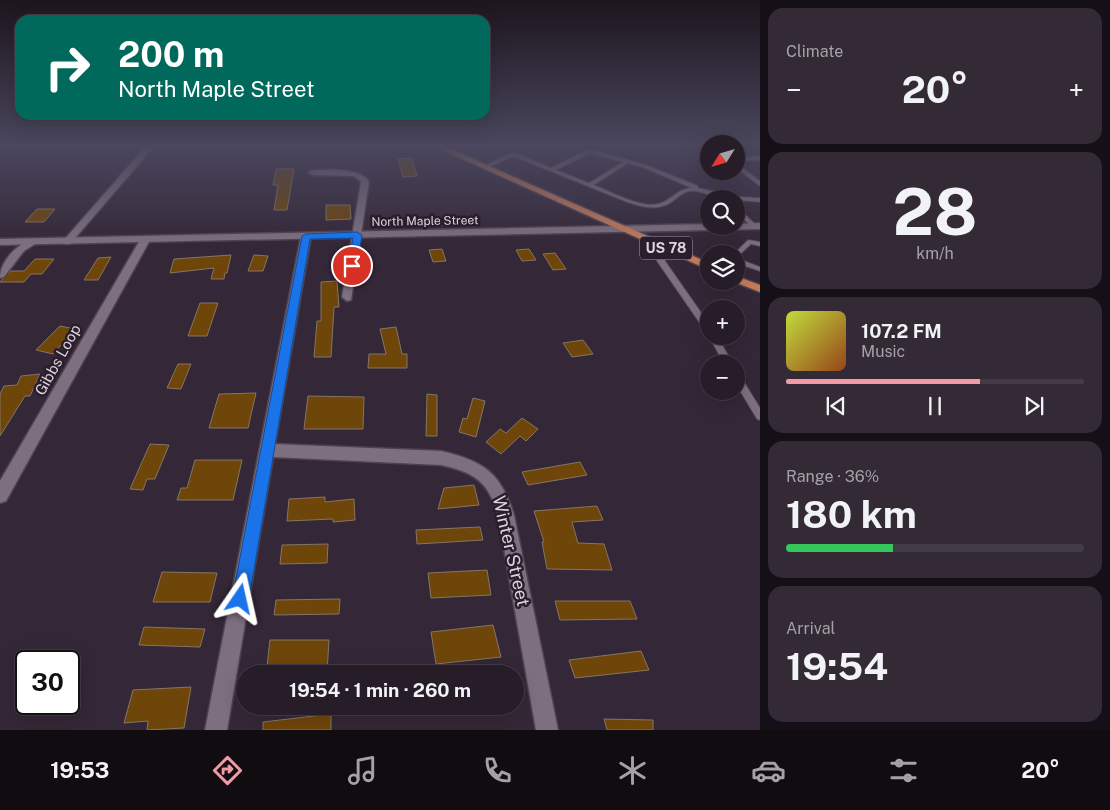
<!DOCTYPE html>
<meta charset="utf-8">
<style>
:root{--surface:#271d29;--page:#332a35;--text:#f1f3f6;--muted:#a4a2a8;--line:#433b46;--accent:#f39aa7}
body{margin:0;font-family:"Public Sans",sans-serif;background:var(--page);color:var(--text);height:100vh;display:flex;flex-direction:column;font-size:19px;white-space:nowrap}
*{box-sizing:border-box;margin:0}
p{font-size:16px;color:var(--muted)}
.icon{flex:none;width:28px;height:28px;fill:none;stroke:currentColor;stroke-width:2;stroke-linecap:round;stroke-linejoin:round}
.map{position:relative;flex:1;overflow:hidden}
.sheet{display:flex;flex-direction:column;gap:8px;padding:8px;background:#151017;width:350px}
.sheet>*{flex:none}
.top-card{position:absolute;left:15px;top:15px;width:475px;height:105px;border-radius:15px;box-shadow:0 5px 20px #0002,0 0 0 1px var(--line);background:#00695c;color:#fff;overflow:hidden}
.needle{width:32px;rotate:233deg}
.buttons{position:absolute;left:700px;top:135px;display:grid;gap:10px}
.buttons a{display:grid;place-items:center;width:45px;height:45px;border-radius:50%;background:var(--surface);box-shadow:0 5px 20px #0002,0 0 0 1px var(--line);font-size:25px}
.speed{position:absolute;left:15px;top:650px;display:flex;gap:10px;font-size:25px;font-weight:700;text-align:center}
.speed>*{display:grid;place-content:center;width:65px;height:65px;border-radius:50%;background:var(--surface);box-shadow:0 5px 20px #0002,0 0 0 1px var(--line);line-height:1}
.speed .limit{border:2px solid #111;border-radius:8px;background:#fff;color:#111}
.pin{position:absolute;display:grid;place-items:center;width:42px;height:42px;color:#fff;margin:-21px;border:2px solid #fff;border-radius:50%;box-shadow:0 1px 5px #0007}
.me{position:absolute;width:55px;margin:-28px;rotate:11deg;stroke-linejoin:round;filter:drop-shadow(0 0 4px #0008)}
.turn{display:flex;align-items:center;gap:18px;height:105px;padding:0 20px;font-size:22px}
.turn .icon{width:65px;height:65px;stroke-width:2.5}
.turn b{display:block;font-size:35px;line-height:42px}
.big{font-size:38px;font-weight:700;line-height:1.1}
.sheet .tile{flex:1;display:flex;flex-direction:column;justify-content:center;gap:8px;min-width:0;padding:0 18px;border-radius:15px;background:var(--page)}
.sheet .dial{align-items:center;gap:0}
.dial b{font-size:65px;line-height:1}
.song{display:flex;align-items:center;gap:15px}
.cover{width:60px;height:60px;border-radius:8px;background:linear-gradient(135deg,hsl(70 70% 55%),hsl(20 70% 35%))}
.played{height:5px;border-radius:2px;background:linear-gradient(90deg,var(--accent) 65%,var(--line) 65%)}
.keys{display:flex;justify-content:space-around;direction:ltr}
.heat{display:flex;justify-content:space-between;align-items:center;font-size:28px;direction:ltr}
.charge{height:8px;border-radius:4px;background:linear-gradient(90deg,#34c759 36%,var(--line) 0)}
.trip{position:absolute;left:236px;top:665px;width:288px;height:50px;border-radius:25px;background:var(--surface);box-shadow:0 5px 20px #0002,0 0 0 1px var(--line);font-weight:700;line-height:50px;text-align:center}
.menu{display:flex;height:80px;justify-content:space-around;align-items:center;background:#100c10;color:var(--muted)}
.menu .icon{width:35px;height:35px}
.menu .current{color:var(--accent)}
.menu b{font-size:22px;color:var(--text)}
main{display:flex;flex:1;min-height:0}
.map>svg:first-child{display:block}
</style>
<main>
<div class="map">
<svg width="760" height="730" viewBox="0 0 760 730">
<rect width="100%" height="100%" fill="#342737"/>
<!-- building -->
<g fill="#6f460a" stroke="#857564">
<path d="M 412,158 L 417,176 L 403,177 L 398,159 Z"/>
<path d="M 276,169 L 294,169 L 287,210 L 274,210 L 278,185 L 273,185 Z"/>
<path d="M 326,205 L 350,205 L 351,219 L 326,220 Z"/>
<path d="M 37,209 L 55,209 L 44,222 L 25,222 Z"/>
<path d="M 442,249 L 446,261 L 433,262 L 429,250 Z"/>
<path d="M 529,249 L 536,260 L 522,261 L 516,250 Z"/>
<path d="M 555,253 L 566,269 L 553,270 L 543,254 Z"/>
<path d="M 231,255 L 227,273 L 225,273 L 224,279 L 211,279 L 214,268 L 170,273 L 174,259 Z"/>
<path d="M 254,255 L 268,256 L 263,271 L 248,271 Z"/>
<path d="M 111,257 L 98,280 L 84,280 L 98,258 Z"/>
<path d="M 35,259 L 54,259 L 42,274 L 31,274 L 24,282 L 0,282 L 11,271 L 24,271 Z"/>
<path d="M 337,281 L 339,307 L 334,307 L 331,357 L 314,357 L 317,321 L 321,321 L 321,282 Z"/>
<path d="M 200,303 L 218,303 L 207,336 L 188,336 Z"/>
<path d="M 60,326 L 75,329 L 53,354 L 36,350 Z"/>
<path d="M 396,327 L 402,354 L 407,354 L 407,368 L 368,368 L 369,354 L 386,354 L 380,329 Z"/>
<path d="M 583,340 L 593,354 L 572,357 L 563,343 Z"/>
<path d="M 178,364 L 191,364 L 181,389 L 167,388 Z"/>
<path d="M 40,374 L 30,396 L 25,396 L 0,436 L 0,394 L 4,386 L 17,385 L 21,376 Z"/>
<path d="M 256,393 L 248,428 L 209,428 L 219,394 Z"/>
<path d="M 427,394 L 437,395 L 437,436 L 426,436 Z"/>
<path d="M 308,396 L 364,397 L 363,429 L 304,429 Z"/>
<path d="M 473,398 L 485,401 L 476,437 L 459,432 L 463,418 L 467,419 Z"/>
<path d="M 522,418 L 538,429 L 526,441 L 520,436 L 501,454 L 486,442 L 500,429 L 506,433 Z"/>
<path d="M 150,444 L 169,445 L 155,479 L 147,479 L 143,490 L 130,489 Z"/>
<path d="M 195,460 L 242,460 L 233,500 L 177,500 L 181,488 L 187,488 Z"/>
<path d="M 580,462 L 587,475 L 528,485 L 522,472 Z"/>
<path d="M 474,485 L 479,505 L 438,509 L 444,488 Z"/>
<path d="M 325,497 L 325,502 L 354,499 L 355,520 L 333,522 L 333,519 L 287,521 L 289,499 Z"/>
<path d="M 597,506 L 603,520 L 572,522 L 578,543 L 604,544 L 612,570 L 547,569 L 542,542 L 544,542 L 534,511 Z"/>
<path d="M 480,527 L 483,540 L 417,544 L 416,530 Z"/>
<path d="M 328,544 L 327,563 L 280,564 L 282,545 Z"/>
<path d="M 487,570 L 491,595 L 431,598 L 428,573 Z"/>
<path d="M 162,572 L 217,573 L 210,602 L 153,602 Z"/>
<path d="M 340,599 L 339,614 L 274,615 L 276,600 Z"/>
<path d="M 555,601 L 630,601 L 637,619 L 560,620 Z"/>
<path d="M 493,625 L 501,657 L 436,664 L 431,632 Z"/>
<path d="M 144,627 L 205,629 L 200,647 L 139,645 Z"/>
<path d="M 270,640 L 329,640 L 327,673 L 266,674 Z"/>
<path d="M 641,651 L 649,670 L 575,678 L 569,660 Z"/>
<path d="M 191,687 L 184,728 L 147,730 L 148,721 L 124,723 L 133,690 Z"/>
<path d="M 331,714 L 331,730 L 263,730 L 263,722 Z"/>
<path d="M 604,719 L 653,720 L 653,730 L 607,730 Z"/>
</g>
<g fill="none" stroke-linecap="round" stroke-linejoin="round">
<defs>
<g id="service">
<path d="M 589,149 L 646,165 L 698,186 L 698,188 L 713,191 L 725,196 L 760,198 L 760,202 L 736,200 L 736,199 C 731,199 725,200 720,199 C 710,196 702,190 690,191 C 683,192 678,197 673,201 C 658,212 642,207 627,202 L 513,156 L 487,168 L 482,167 L 513,152 L 551,168 ZM 590,153 L 623,162 L 589,183 L 556,170 ZM 628,163 L 642,167 L 692,188 C 677,189 674,198 661,203 C 644,210 611,192 594,185 Z"/>
<path d="M 760,156 L 760,160 L 736,161 L 736,157 Z"/>
<path d="M 736,163 L 760,181 L 760,186 L 736,168 Z"/>
<path d="M 736,206 L 757,226 L 757,228 L 753,228 L 736,212 Z"/>
<path d="M 749,240 L 760,242 L 760,246 L 751,244 L 736,258 L 760,267 L 760,271 L 736,263 L 736,254 L 734,254 L 747,241 Z"/>
<path d="M 661,244 L 664,246 L 665,261 L 709,324 L 709,333 L 706,332 L 657,261 L 658,246 Z"/>
<path d="M 709,336 L 717,336 L 733,364 L 724,364 Z"/>
<path d="M 736,373 L 739,374 L 760,408 L 760,420 L 757,419 L 736,384 Z"/>
</g>
<g id="minor">
<path d="M 148,144 L 156,144 L 70,244 L 64,244 L 64,240 Z"/>
<path d="M 310,171 C 325,169 362,168 369,182 L 351,300 L 347,301 L 342,297 L 361,182 L 354,176 L 313,175 L 309,173 Z"/>
<path d="M 306,233 L 311,236 L 275,444 L 441,451 C 484,461 501,473 514,515 L 558,730 L 536,730 L 498,515 C 489,482 474,472 441,465 L 273,457 L 227,730 L 205,730 L 301,236 Z"/>
<path d="M 145,237 L 150,240 L 6,501 L 0,503 L 0,481 L 140,240 Z"/>
<path d="M 33,239 L 38,242 L 24,251 L 4,277 L 0,278 C 0,261 17,244 33,239 Z"/>
</g>
<path id="tertiary" d="M 760,223 L 760,229 L 0,245 L 0,239 L 709,224 L 709,226 L 736,226 L 736,224 Z"/>
<g id="primary">
<path d="M 429,144 L 439,144 L 709,263 L 709,270 Z"/>
<path d="M 736,276 L 760,285 L 760,292 L 732,281 L 736,281 Z"/>
</g>
</defs>
<!-- service casing -->
<use href="#service" stroke="#4e4350" stroke-width="2"/>
<!-- minor casing -->
<use href="#minor" stroke="#4e4350" stroke-width="3"/>
<!-- tertiary casing -->
<use href="#tertiary" stroke="#4e4350" stroke-width="3"/>
<!-- primary casing -->
<use href="#primary" stroke="#4e4350" stroke-width="3"/>
<!-- service -->
<use href="#service" fill="#7e6f80" fill-rule="evenodd"/>
<!-- minor -->
<use href="#minor" fill="#7e6f80" fill-rule="evenodd"/>
<!-- tertiary -->
<use href="#tertiary" fill="#7e6f80" fill-rule="evenodd"/>
<!-- primary -->
<use href="#primary" fill="#c57b5a" fill-rule="evenodd"/>
</g>
<!-- sky -->
<linearGradient id="sky" x2="0" y2="1"><stop stop-color="#1d151e"/><stop offset="0.59" stop-color="#4a475e"/><stop offset="1" stop-color="#4a475e" stop-opacity="0"/></linearGradient>
<rect width="760" height="246" fill="url(#sky)"/>
<!-- route -->
<path fill="#1a73e8" stroke="#114b97" d="M 357,232 L 362,235 L 357,266 L 352,269 L 348,266 L 353,238 L 310,239 L 249,599 L 246,605 L 240,607 L 235,605 L 232,599 L 302,236 L 306,234 Z"/>
<g text-anchor="middle" stroke-width="5" stroke-linejoin="round" paint-order="stroke">
<!-- far-street labels -->
<g font-size="12" fill="#dcd3dd" stroke="#2a1e2c">
<text transform="translate(425 221) rotate(-1)" y="4">North Maple Street</text>
</g>
<!-- shield labels -->
<rect fill="#2a1e2c" stroke="#a79da8" stroke-width="1" x="640" y="236.5" width="52" height="23" rx="4"/>
<g font-size="14" font-weight="bold" fill="#dcd3dd">
<text x="666" y="253">US 78</text>
</g>
<!-- street labels -->
<g font-size="15" fill="#dcd3dd" stroke="#2a1e2c">
<text transform="translate(58 360) rotate(-61)" y="5">Gibbs Loop</text>
</g>
<!-- near-street labels -->
<g font-size="18" fill="#dcd3dd" stroke="#2a1e2c">
<text transform="translate(511 551) rotate(77)" y="6">Winter Street</text>
</g>
</g>
</svg>
<div class="buttons">
<a><svg class="needle" viewBox="-14 -14 28 28"><path d="M0-13l5 13h-10z" fill="#e53935"/><path d="M0 13l5-13h-10z" fill="#a4a2a8"/></svg></a>
<a><svg class="icon" aria-label="search" viewBox="0 0 24 24"><circle cx="10" cy="10" r="6"/><path d="M15 15l6 6"/></svg></a>
<a><svg class="icon" aria-label="layers" viewBox="0 0 24 24"><path d="M12 4l9 5-9 5-9-5zM3 14l9 5 9-5"/></svg></a>
<a>+</a>
<a>−</a>
</div>
<div class="speed"><div class="limit">30</div></div>
<div class="pin" style="left:352px;top:266px;background:#d93025"><svg class="icon" aria-label="arrive" viewBox="0 0 24 24"><path d="M6 21V4h12l-3 4 3 4H6"/></svg></div>
<svg class="me" style="left:240px;top:599px" viewBox="-20 -20 40 40"><path d="M0-17L14 15 0 8-14 15z" fill="#1a73e8" stroke="#fff" stroke-width="4"/></svg>
<div class="trip">19:54 · 1 min · 260 m</div>
<div class="top-card">
<div class="turn"><svg class="icon" aria-label="right" viewBox="0 0 24 24"><path d="M7 20v-9h11M14 6l5 5-5 5"/></svg><div><b>200 m</b>North Maple Street</div></div>
</div>
</div>
<section class="sheet">
<div class="tile"><p>Climate</p>
<div class="heat"><a>−</a><b class="big">20°</b><a>+</a></div>
</div>
<div class="tile dial"><b>28</b><p>km/h</p></div>
<div class="tile">
<div class="song"><i class="cover"></i><div><b>107.2 FM</b><p>Music</p></div></div>
<div class="played"></div>
<div class="keys"><svg class="icon" aria-label="previous" viewBox="0 0 24 24"><path d="M18 5L8 12l10 7zM5 5v14"/></svg><svg class="icon" aria-label="pause" viewBox="0 0 24 24"><path d="M8 5v14M16 5v14"/></svg><svg class="icon" aria-label="next" viewBox="0 0 24 24"><path d="M6 5l10 7-10 7zM19 5v14"/></svg></div>
</div>
<div class="tile"><p>Range · 36%</p><b class="big">180 km</b><div class="charge"></div></div>
<div class="tile"><p>Arrival</p><b class="big">19:54</b></div>
</section>
</main>
<nav class="menu">
<b>19:53</b>
<svg class="icon current" aria-label="directions" viewBox="0 0 24 24"><path d="M12 3l9 9-9 9-9-9zM9 14v-3h6M13 9l2 2-2 2"/></svg>
<svg class="icon" aria-label="music" viewBox="0 0 24 24"><path d="M9 18V5l10-2v13"/><circle cx="6" cy="18" r="3"/><circle cx="16" cy="16" r="3"/></svg>
<svg class="icon" aria-label="phone" viewBox="0 0 24 24"><path d="M5 4h4l2 5-3 2q2 4 5 5l2-3 5 2v4C11 20 4 13 5 4z"/></svg>
<svg class="icon" aria-label="climate" viewBox="0 0 24 24"><path d="M12 3v18M4 7l16 10M4 17L20 7"/></svg>
<svg class="icon" aria-label="car" viewBox="0 0 24 24"><path d="M5 17H2v-5l4-1 3-4h7l3 4 3 1v5h-3M9 17h6M6 11h13"/><circle cx="7" cy="17" r="2"/><circle cx="17" cy="17" r="2"/></svg>
<svg class="icon" aria-label="filters" viewBox="0 0 24 24"><path d="M4 7h16M4 17h16"/><circle cx="9" cy="7" r="2"/><circle cx="15" cy="17" r="2"/></svg>
<b>20°</b>
</nav>
